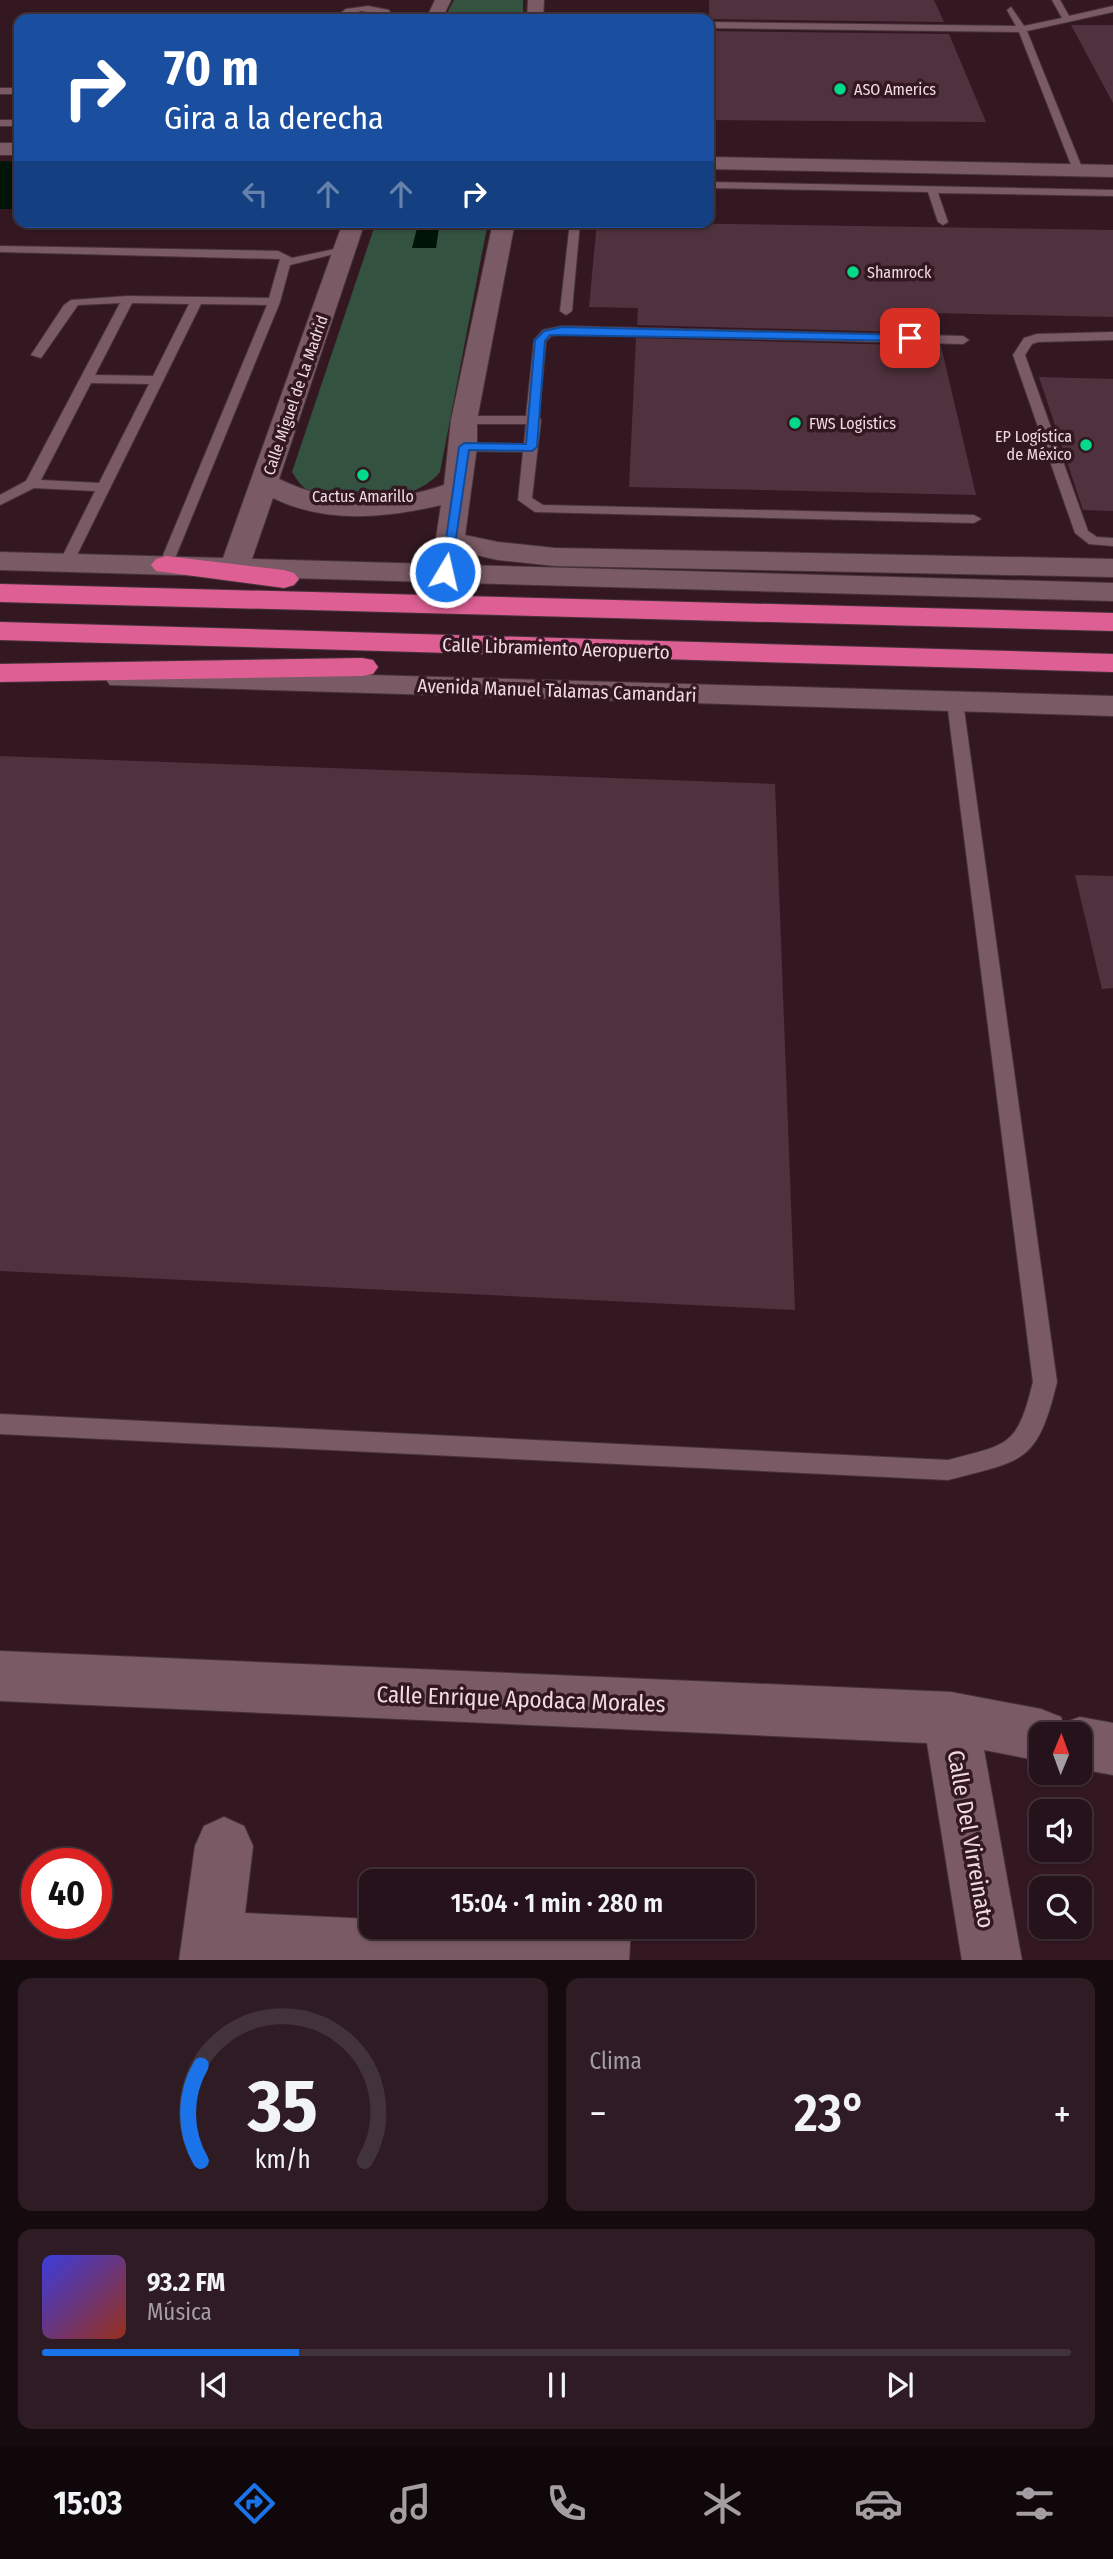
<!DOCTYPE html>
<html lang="es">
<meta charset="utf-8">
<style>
:root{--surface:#26121a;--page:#2e1b23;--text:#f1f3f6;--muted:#a49ea2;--line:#423239;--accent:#1a73e8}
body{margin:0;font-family:"Fira Sans Condensed",sans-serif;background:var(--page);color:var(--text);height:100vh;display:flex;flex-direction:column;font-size:26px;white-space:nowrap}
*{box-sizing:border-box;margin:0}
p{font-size:23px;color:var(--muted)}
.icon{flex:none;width:38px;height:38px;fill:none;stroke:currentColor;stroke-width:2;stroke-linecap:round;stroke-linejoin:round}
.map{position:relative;height:1960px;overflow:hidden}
.panel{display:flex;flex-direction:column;gap:18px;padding:18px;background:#150a0e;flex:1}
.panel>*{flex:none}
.top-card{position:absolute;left:14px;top:14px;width:700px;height:214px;border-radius:14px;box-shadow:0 2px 5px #0004,0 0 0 2px var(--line);background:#1a4fa0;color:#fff;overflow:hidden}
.needle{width:46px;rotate:1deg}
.fabs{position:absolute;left:1029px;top:1722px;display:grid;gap:14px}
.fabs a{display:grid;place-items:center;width:63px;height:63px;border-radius:14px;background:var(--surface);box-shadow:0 2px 5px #0004,0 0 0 2px var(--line);font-size:35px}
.speed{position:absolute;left:21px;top:1848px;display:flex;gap:14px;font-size:35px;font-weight:700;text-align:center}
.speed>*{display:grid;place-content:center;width:91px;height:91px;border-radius:50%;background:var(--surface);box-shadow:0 2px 5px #0004,0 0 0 2px var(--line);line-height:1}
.speed .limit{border:10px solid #d22;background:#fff;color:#111}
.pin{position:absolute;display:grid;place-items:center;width:60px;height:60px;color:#fff;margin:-30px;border-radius:14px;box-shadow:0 4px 10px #0006}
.me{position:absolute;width:77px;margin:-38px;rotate:9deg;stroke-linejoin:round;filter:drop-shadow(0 0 5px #0008)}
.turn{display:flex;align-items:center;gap:24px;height:147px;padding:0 35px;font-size:32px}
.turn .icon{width:91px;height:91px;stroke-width:2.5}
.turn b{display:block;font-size:49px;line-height:60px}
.lanes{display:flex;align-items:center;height:66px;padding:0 35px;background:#0003;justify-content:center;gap:35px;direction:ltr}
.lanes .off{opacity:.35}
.big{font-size:52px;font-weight:600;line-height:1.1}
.panel .card{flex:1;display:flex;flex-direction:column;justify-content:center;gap:10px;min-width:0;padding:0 24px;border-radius:14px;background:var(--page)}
.panel .dial{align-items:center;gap:0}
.dial svg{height:182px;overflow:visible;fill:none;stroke:var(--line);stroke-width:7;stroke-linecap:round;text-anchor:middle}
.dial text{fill:var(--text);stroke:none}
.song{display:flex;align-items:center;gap:21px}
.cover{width:84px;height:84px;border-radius:10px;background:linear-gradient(135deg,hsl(240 70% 55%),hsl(10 70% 35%))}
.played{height:7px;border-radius:4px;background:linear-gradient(90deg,var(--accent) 25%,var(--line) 25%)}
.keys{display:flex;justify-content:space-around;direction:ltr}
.heat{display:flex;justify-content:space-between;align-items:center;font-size:38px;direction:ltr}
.panel .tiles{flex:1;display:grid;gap:18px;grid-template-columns:1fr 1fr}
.card:last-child{grid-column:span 2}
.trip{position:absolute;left:359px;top:1869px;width:396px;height:70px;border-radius:14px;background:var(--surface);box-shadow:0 2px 5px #0004,0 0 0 2px var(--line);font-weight:600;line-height:70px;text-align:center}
.tab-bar{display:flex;height:112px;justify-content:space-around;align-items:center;background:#0f070a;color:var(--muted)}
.tab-bar .icon{width:49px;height:49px}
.tab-bar .selected{color:var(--accent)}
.tab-bar b{font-size:32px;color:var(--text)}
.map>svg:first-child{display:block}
</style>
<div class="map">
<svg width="1113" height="1961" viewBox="0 0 1113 1961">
<rect width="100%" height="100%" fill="#331822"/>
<!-- green -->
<g fill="#335240">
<path d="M 454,0 L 523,0 L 523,19 L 444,19 Z"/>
<path d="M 376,222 L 488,222 L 440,472 C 415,504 339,509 306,489 C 300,485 296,478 292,472 Z"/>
</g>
<!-- water -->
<g fill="#001408">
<path d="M 0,161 L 19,162 L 19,209 L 0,209 Z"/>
<path d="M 417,228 L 439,228 L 436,248 L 412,248 Z"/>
</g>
<!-- building -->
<g fill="#4f323d">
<path d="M 709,0 L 934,0 L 944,22 L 709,19 Z"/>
<path d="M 1071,25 L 1113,25 L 1113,103 Z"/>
<path d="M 709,31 L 949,34 L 986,122 L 709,120 Z"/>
<path d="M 597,222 L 1113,230 L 1113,317 L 933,313 L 937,333 L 637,325 L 638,308 L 589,307 Z"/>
<path d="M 636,338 L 941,346 L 976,495 L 629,487 Z"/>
<path d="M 1039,377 L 1113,379 L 1113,511 L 1083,510 Z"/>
<path d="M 0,756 L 775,784 L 795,1310 L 0,1271 Z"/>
<path d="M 1075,875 L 1113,876 L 1113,988 L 1102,989 Z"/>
</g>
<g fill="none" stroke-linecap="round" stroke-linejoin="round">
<defs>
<g id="lane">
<path d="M 1052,0 L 1060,0 L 1069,16 L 1113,6 L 1113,12 L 1027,31 L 1083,170 L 1078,173 L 1073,170 L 1019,32 L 709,28 L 709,22 L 1016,26 L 1007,10 L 1011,7 L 1024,26 L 1062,18 Z"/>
<path d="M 368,6 L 389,10 L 392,17 L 381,19 L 382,14 L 361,11 L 347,15 L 345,19 L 335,17 L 346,9 Z"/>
<rect x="0" y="88" width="19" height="6"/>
<rect x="0" y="120" width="19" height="6"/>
<path d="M 709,182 L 1113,190 L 1113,196 L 938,193 L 948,222 L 943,225 L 938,222 L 928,192 L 709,188 Z"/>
<path d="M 570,222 L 580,222 L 572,311 L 566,315 L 560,311 Z"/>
<path d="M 0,246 L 278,251 L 292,258 L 344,247 L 350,250 L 290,265 L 280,302 L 171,568 L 166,569 L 159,565 L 267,305 L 201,304 L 73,563 L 66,567 L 59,563 L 95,491 L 34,488 L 0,505 L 0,495 L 26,481 L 120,303 L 78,305 L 41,358 L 31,355 L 64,305 L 71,300 L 128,296 L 269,298 L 280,259 L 0,252 ZM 132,303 L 189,304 L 153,376 L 95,375 ZM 91,383 L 149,384 L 99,483 L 41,480 Z"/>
<path d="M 562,326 L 963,336 L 969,340 L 963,344 L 562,334 L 551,336 L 546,341 L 539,417 L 541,420 L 532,498 L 543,505 L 974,515 L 981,519 L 974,523 L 535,512 L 518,500 L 523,452 L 464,451 L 457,447 L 464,443 L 524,444 L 526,424 L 464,424 L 458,420 L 464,416 L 526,416 L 534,340 L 543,330 Z"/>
<path d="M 1113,332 L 1113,340 L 1038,342 L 1032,344 L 1025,355 L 1088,531 L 1097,537 L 1113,538 L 1113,546 L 1089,544 L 1075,533 L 1013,355 L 1024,338 L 1037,334 Z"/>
<path d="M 955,697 L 963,702 L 1057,1382 C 1037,1464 1024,1460 948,1480 L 0,1434 L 0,1414 L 948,1460 C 1009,1444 1017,1447 1033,1382 L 947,702 Z"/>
</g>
<g id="street">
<rect x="0" y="143" width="19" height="12"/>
<path d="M 709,157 L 1113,165 L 1113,177 L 709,169 Z"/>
<path d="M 450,532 L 498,542 L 555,548 L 1113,559 L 1113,577 L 555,566 L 498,560 L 440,547 L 436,541 L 440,535 Z"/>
<path d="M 0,1651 L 951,1692 L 1041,1709 L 1061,1717 L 1063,1723 L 1080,1717 L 1113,1723 L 1113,1775 L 1080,1769 L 1080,1734 L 1041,1734 L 1041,1761 L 984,1750 L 1022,1961 L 962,1961 L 927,1743 L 0,1701 Z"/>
<path d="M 224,1817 L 244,1826 L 253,1846 L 245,1913 L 371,1919 L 371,1927 L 631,1927 L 629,1961 L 179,1961 L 195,1846 L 204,1826 Z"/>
</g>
<g id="secondary">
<path d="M 435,0 L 451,0 L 442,19 L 426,19 Z"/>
<path d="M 528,0 L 544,0 L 543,19 L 527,19 Z"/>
<path d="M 343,222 L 365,222 L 279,479 C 332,505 389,504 444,485 L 451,420 L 493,222 L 515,222 L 477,420 L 477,447 L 461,565 L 1113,583 L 1113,601 L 0,570 L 0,552 L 223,558 ZM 273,498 C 326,524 386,518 441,505 L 432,564 L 252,559 Z"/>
<path d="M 121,668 L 1113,696 L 1113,716 L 110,685 L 105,678 L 110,671 Z"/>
</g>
<g id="highway">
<path d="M 166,556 L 284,570 L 294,573 L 299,579 L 294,585 L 284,588 L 156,571 L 151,565 L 156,559 Z"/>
<path d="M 0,584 L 1113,613 L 1113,631 L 0,602 Z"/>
<path d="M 0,622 L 1113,654 L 1113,672 L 0,640 Z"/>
<path d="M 362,658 L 373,660 L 378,667 L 373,674 L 362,676 L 0,682 L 0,664 Z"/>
</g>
</defs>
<!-- lane casing -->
<use href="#lane" stroke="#48333b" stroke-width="2"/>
<!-- street casing -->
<use href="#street" stroke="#48333b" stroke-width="2"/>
<!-- secondary casing -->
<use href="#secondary" stroke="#48333b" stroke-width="2"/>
<!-- highway casing -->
<use href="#highway" stroke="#48333b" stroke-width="2"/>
<!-- lane -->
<use href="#lane" fill="#7a5a65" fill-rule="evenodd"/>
<!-- street -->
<use href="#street" fill="#7a5a65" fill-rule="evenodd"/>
<!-- secondary -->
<use href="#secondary" fill="#7a5a65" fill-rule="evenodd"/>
<!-- highway -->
<use href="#highway" fill="#de5f94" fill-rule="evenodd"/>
</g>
<!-- route -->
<path fill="#1a73e8" stroke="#114b97" stroke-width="2" d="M 562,327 L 910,335 L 915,338 L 910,341 L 550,335 L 545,341 L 537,447 L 532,451 L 469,450 L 451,572 L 441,575 L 459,447 L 464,443 L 526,444 L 535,340 L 544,331 Z"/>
<!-- markers -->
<g fill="#03d98b" stroke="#331822" stroke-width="2.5">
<circle cx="840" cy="89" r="7"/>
<circle cx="853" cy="272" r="7"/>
<circle cx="795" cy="423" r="7"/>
<circle cx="1086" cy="445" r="7"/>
<circle cx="363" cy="475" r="7"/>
</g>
<g text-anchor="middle" stroke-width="7" stroke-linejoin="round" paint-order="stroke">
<!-- far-poi labels -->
<g font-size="16" fill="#efdbe1" stroke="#331822" text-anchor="start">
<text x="854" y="95">ASO Americs</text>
<text x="867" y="278">Shamrock</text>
<text x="809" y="429">FWS Logistics</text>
<text x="1072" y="442" text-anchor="end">EP Logística<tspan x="1072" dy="18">de México</tspan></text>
<text x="363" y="502" text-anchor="middle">Cactus Amarillo</text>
</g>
<!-- far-street labels -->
<g font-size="16" fill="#efdbe1" stroke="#331822">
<text transform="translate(295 395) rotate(-71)" y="6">Calle Miguel de La Madrid</text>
</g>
<!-- street labels -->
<g font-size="19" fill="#efdbe1" stroke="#331822">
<text transform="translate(556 648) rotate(2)" y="7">Calle Libramiento Aeropuerto</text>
<text transform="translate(557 690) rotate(2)" y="7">Avenida Manuel Talamas Camandari</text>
</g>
<!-- near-street labels -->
<g font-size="23" fill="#efdbe1" stroke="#331822">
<text transform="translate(521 1699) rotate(2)" y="8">Calle Enrique Apodaca Morales</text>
<text transform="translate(971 1839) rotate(80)" y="8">Calle Del Virreinato</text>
</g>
</g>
</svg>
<div class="fabs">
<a><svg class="needle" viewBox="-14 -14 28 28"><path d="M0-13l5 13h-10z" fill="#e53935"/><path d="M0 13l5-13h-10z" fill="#a49ea2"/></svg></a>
<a><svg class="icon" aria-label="sound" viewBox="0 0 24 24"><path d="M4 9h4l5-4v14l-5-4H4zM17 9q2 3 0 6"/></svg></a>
<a><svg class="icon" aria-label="search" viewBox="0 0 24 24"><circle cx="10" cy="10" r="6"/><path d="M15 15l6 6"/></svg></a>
</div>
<div class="speed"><div class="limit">40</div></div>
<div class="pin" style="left:910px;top:338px;background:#d93025"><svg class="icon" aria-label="arrive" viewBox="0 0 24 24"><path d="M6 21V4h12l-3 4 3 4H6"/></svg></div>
<svg class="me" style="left:445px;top:572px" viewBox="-20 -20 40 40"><circle r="17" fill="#1a73e8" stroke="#fff" stroke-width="3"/><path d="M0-11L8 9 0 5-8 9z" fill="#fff"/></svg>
<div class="trip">15:04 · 1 min · 280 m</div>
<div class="top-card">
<div class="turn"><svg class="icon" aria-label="right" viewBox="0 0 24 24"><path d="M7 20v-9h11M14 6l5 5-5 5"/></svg><div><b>70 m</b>Gira a la derecha</div></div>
<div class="lanes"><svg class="icon off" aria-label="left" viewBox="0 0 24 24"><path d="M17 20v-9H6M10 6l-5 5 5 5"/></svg><svg class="icon off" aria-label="ahead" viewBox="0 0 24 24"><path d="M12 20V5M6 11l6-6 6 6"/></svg><svg class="icon off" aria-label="ahead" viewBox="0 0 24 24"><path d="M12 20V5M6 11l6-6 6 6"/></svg><svg class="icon" aria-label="right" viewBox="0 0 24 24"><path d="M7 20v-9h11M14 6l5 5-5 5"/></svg></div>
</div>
</div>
<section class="panel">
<div class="tiles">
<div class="card dial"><svg viewBox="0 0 100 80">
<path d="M14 69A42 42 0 1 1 86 69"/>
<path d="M14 69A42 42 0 0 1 14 27" stroke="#1a73e8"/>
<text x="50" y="56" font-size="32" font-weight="700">35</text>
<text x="50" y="72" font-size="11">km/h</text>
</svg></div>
<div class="card"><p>Clima</p>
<div class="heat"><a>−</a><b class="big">23°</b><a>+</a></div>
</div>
<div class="card">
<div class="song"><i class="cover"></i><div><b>93.2 FM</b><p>Música</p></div></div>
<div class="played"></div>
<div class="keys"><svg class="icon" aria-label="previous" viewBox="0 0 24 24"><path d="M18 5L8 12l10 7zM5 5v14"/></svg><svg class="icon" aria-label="pause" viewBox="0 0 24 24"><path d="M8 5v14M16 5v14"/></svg><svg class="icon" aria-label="next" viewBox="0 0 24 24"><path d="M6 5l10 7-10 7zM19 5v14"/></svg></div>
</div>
</div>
</section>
<nav class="tab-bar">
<b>15:03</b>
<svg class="icon selected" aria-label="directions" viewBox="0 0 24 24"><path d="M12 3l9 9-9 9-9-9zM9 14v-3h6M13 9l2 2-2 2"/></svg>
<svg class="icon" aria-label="music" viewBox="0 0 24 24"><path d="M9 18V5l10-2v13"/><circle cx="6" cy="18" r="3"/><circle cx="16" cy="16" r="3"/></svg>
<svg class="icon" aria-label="phone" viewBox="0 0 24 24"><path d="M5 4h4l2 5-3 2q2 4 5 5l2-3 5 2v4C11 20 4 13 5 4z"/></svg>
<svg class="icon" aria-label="climate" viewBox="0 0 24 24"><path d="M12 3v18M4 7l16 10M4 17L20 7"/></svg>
<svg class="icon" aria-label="car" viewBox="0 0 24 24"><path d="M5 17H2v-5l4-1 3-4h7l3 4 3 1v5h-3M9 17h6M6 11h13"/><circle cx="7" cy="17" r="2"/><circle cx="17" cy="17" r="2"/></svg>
<svg class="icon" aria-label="filters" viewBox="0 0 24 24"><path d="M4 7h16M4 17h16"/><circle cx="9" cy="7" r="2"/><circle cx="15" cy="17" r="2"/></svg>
</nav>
